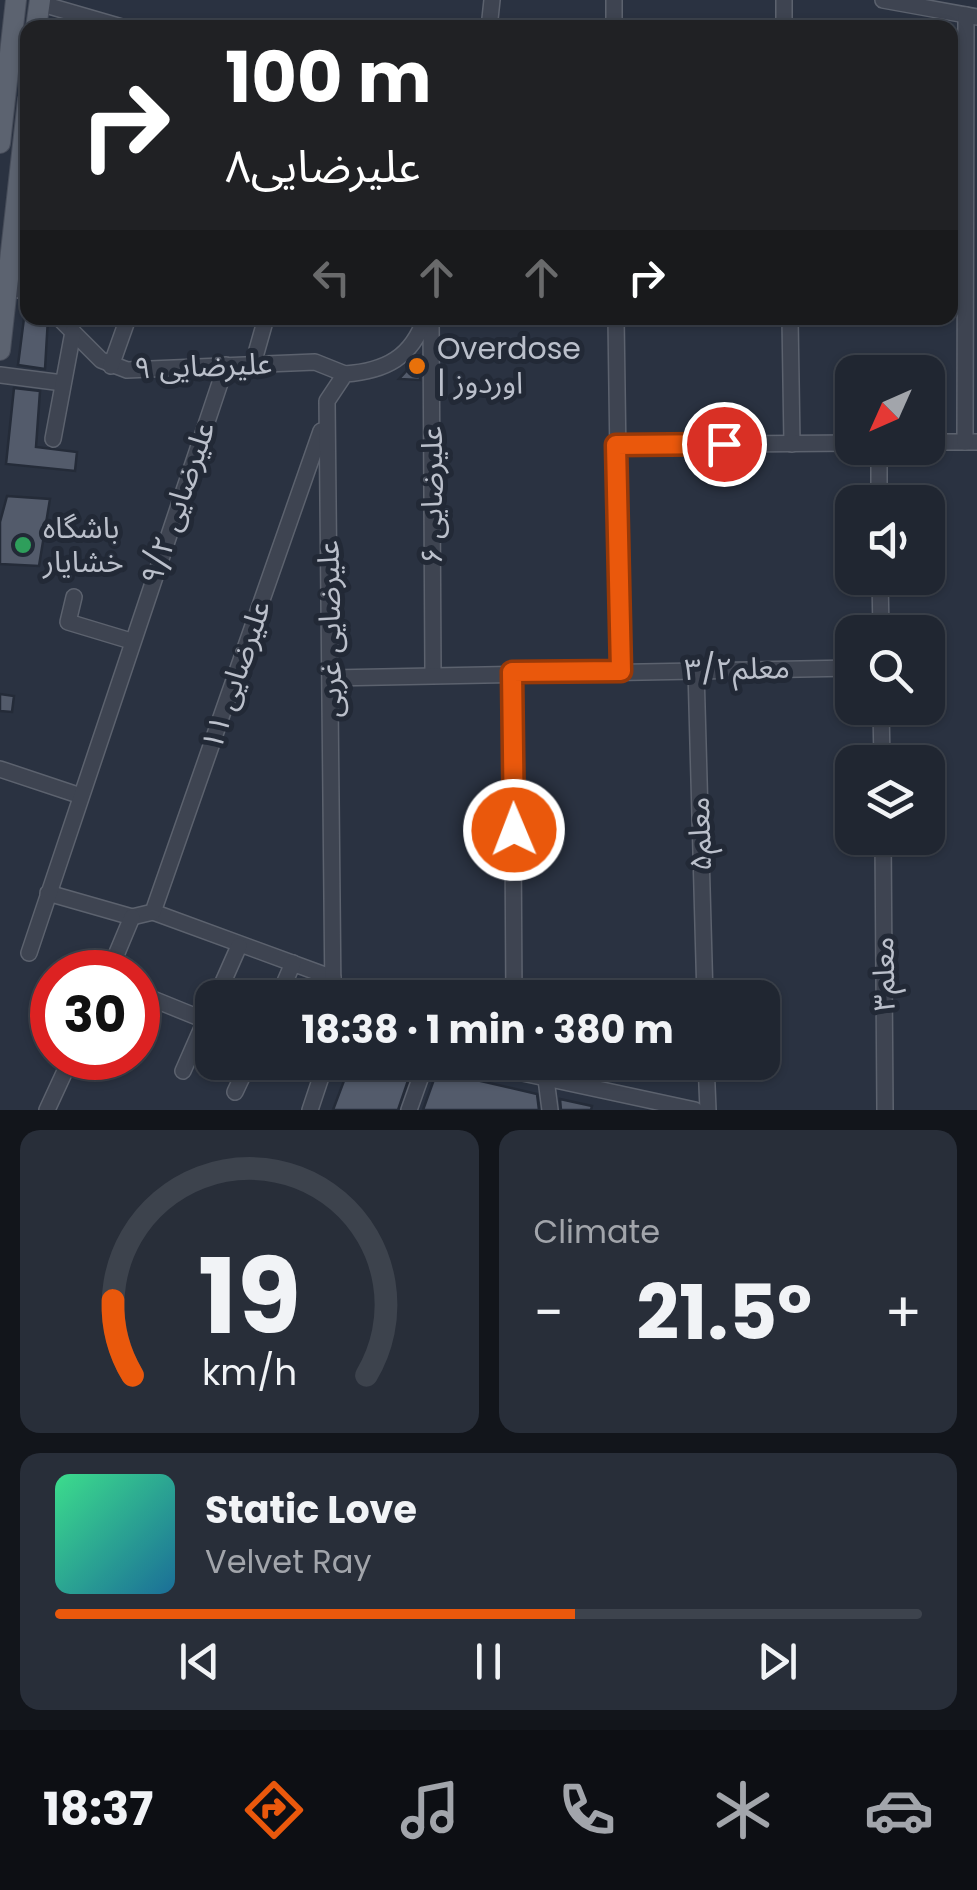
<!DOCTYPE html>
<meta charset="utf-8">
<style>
:root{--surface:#202631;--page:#282e39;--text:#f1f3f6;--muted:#a2a5ab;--line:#3d434d;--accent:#ea580c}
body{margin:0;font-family:Poppins,"Noto Sans Arabic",sans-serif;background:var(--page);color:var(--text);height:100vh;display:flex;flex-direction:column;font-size:38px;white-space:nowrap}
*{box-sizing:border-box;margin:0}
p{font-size:32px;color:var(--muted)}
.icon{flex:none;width:55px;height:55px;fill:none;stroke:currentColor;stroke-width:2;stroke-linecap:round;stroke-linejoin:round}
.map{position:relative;height:1110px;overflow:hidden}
.sheet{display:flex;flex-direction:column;gap:20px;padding:20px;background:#12151b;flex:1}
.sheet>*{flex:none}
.hud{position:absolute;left:20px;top:20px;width:938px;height:305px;border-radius:20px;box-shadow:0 2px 8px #0004,0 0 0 2px var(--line);background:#202124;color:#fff;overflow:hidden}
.needle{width:65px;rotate:225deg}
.controls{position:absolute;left:835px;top:355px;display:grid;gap:20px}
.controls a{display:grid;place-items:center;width:110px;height:110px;border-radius:20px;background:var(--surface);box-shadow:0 2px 8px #0004,0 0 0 2px var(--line);font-size:50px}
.speed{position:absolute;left:30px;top:950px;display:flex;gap:20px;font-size:50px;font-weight:700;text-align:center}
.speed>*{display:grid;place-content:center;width:130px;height:130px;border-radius:50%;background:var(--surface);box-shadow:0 2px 8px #0004,0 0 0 2px var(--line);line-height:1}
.speed .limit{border:15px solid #d22;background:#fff;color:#111}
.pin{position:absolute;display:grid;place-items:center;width:85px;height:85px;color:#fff;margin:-42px;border:5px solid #fff;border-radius:50%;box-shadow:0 2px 10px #0007}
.me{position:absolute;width:110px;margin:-55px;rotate:359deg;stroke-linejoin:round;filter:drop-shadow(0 0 8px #0008)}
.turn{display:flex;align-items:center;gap:35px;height:210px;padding:0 40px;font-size:45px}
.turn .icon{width:130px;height:130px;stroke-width:2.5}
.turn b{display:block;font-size:70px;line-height:85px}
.lanes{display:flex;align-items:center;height:95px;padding:0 40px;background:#0003;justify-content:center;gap:50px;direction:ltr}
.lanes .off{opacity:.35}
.big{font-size:75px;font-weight:700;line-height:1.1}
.sheet .tile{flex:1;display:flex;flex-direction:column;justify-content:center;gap:15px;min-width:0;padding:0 35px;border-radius:20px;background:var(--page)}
.sheet .dial{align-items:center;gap:0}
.dial svg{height:260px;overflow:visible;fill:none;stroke:var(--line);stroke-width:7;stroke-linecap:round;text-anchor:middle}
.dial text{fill:var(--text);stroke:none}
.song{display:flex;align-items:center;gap:30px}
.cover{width:120px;height:120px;border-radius:15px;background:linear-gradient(135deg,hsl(150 70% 55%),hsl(200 70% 35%))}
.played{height:10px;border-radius:5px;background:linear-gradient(90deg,var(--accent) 60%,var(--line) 60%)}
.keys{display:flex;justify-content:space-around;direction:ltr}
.heat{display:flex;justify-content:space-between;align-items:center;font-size:55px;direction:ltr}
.sheet .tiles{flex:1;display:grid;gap:20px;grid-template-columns:1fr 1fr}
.tile:last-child{grid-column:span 2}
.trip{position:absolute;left:195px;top:980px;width:585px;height:100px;border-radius:20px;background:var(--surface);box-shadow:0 2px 8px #0004,0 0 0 2px var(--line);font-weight:700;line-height:100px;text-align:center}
.dock{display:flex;height:160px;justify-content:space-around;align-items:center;background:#0d0f14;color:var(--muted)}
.dock .icon{width:70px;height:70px}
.dock .active{color:var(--accent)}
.dock b{font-size:45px;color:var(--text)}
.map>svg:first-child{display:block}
</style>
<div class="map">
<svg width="977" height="1110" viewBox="0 0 977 1110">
<rect width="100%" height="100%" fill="#2a3241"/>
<!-- building -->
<g fill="#535b6b" stroke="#242b38" stroke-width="2.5">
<path d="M 24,318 L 48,318 L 45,369 L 18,365 Z"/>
<path d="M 420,356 L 420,380 L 399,379 Z"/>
<path d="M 14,388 L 40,391 L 36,447 L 77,452 L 75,471 L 6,464 Z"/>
<path d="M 7,496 L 50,499 L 39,566 L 0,564 L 0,522 Z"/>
<path d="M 0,694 L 14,696 L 12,712 L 0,711 Z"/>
<path d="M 351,1062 L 413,1066 L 398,1110 L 333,1110 Z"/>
<path d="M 437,1071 L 537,1094 L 539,1110 L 423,1110 Z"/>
<path d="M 560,1099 L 592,1106 L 591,1110 L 561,1110 Z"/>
</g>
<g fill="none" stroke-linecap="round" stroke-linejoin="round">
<defs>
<g id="minor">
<path d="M 614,0 L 614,28"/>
<path d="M 784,0 L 784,28"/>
<path d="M 883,0 L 977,17"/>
<path d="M 39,3 L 125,28"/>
<path d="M 489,28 L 492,0"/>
<path d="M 10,287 L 28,293"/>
<path d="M 59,318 L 101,360 L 127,370 L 315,362 L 345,374"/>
<path d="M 431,318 L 433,673"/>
<path d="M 616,318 L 621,671"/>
<path d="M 790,318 L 792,444"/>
<path d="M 253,364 L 266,318"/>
<path d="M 111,366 L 128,318"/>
<path d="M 0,375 L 63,383"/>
<path d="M 53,439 L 73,332"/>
<path d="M 928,442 L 977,442"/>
<path d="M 965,442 L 966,15"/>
<path d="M 617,445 L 852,443"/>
<path d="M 879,448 L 879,502"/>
<path d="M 880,578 L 881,632"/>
<path d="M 74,597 L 68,622 L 131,641"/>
<path d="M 696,670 L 705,998"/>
<path d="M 512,672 L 514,998"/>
<path d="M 331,678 L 852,668"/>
<path d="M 881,708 L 882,762"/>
<path d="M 0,769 L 81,796"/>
<path d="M 883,838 L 885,1110"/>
<path d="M 48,893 L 132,917"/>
<path d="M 153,912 L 333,978"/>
<path d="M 132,917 L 153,912 L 321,431"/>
<path d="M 29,953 L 226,365"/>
<path d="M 109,972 L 132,917"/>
<path d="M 138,993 L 212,1023"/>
<path d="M 216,998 L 239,946"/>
<path d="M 278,998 L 293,963"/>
<path d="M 333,998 L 327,401 L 345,374 C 386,371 412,357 425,318"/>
<path d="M 472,1062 L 695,1110"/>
<path d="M 706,1062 L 708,1110"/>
<path d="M 183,1071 L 212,1005"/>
<path d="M 546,1079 L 550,1110"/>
<path d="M 235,1092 L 249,1062"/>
<path d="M 47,1110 L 71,1058"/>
<path d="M 310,1110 L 326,1062"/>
<path d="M 409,1110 L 426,1062"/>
</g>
<g id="major">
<path d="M 36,28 L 40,0"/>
<path d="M 0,143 L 16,0"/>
<path d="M 0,350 L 28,100"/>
</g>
</defs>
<!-- minor casing -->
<use href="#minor" stroke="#5c626e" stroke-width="18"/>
<!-- major casing -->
<use href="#major" stroke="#474d5a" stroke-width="22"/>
<!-- minor -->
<use href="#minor" stroke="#3e4451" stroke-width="15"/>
<!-- major -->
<use href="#major" stroke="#5c6370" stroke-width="20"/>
</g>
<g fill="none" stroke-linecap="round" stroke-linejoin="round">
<defs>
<path id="route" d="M 514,830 L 512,672 L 621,671 L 616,445 L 724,444"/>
</defs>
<!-- route casing -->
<use href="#route" stroke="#983908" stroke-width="25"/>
<!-- route -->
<use href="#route" stroke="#ea580c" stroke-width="18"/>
</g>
<!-- markers -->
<circle fill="#e8710a" stroke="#222936" stroke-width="4" cx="417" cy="366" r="10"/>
<circle fill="#2e9e5b" stroke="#222936" stroke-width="4" cx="23" cy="545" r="10"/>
<g text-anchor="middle" stroke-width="10" stroke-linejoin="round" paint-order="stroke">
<!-- poi labels -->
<g font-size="30" fill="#bbc0cb" stroke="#222936" text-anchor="start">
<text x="437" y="359">Overdose<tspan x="437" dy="34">| اوردوز</tspan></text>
<text x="43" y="538">باشگاه<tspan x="43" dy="34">خشایار</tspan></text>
</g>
<!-- street labels -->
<g font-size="30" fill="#bbc0cb" stroke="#222936">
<text transform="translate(203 366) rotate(-2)" y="10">۹ علیرضایی</text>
<text transform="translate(432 495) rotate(-90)" y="10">۶ علیرضایی</text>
<text transform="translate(178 503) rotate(-71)" y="10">۹/۲ علیرضایی</text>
<text transform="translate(330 629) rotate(-91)" y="10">علیرضایی غربی</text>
<text transform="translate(737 669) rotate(-1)" y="10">معلم۳/۲</text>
<text transform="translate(236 675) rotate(-71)" y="10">۱۱ علیرضایی</text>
<text transform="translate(700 834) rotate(-92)" y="10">معلم۵</text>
<text transform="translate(884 974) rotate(-91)" y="10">معلم۳</text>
</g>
</g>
</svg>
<div class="controls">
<a><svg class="needle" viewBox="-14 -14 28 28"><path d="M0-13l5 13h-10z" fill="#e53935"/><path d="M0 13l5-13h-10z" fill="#a2a5ab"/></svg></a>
<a><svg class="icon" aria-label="sound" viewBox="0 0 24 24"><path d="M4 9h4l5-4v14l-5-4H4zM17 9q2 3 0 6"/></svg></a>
<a><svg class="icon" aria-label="search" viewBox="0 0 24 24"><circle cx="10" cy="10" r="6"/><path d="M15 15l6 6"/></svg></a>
<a><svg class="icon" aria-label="layers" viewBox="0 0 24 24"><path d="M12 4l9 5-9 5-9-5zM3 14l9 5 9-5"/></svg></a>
</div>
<div class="speed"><div class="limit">30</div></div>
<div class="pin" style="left:724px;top:444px;background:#d93025"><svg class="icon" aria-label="arrive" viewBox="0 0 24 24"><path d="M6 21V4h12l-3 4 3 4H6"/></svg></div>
<svg class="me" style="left:514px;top:830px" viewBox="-20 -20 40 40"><circle r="17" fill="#ea580c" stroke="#fff" stroke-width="3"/><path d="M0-11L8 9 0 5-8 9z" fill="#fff"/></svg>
<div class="trip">18:38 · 1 min · 380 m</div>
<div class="hud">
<div class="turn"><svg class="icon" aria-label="right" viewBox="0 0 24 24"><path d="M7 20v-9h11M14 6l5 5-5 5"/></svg><div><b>100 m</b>علیرضایی۸</div></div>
<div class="lanes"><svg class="icon off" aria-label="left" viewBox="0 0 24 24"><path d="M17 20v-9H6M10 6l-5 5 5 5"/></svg><svg class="icon off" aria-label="ahead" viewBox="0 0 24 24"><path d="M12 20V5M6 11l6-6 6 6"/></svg><svg class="icon off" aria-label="ahead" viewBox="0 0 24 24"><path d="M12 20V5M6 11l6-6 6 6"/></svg><svg class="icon" aria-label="right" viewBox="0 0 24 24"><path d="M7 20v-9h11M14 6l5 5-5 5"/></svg></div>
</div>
</div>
<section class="sheet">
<div class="tiles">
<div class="tile dial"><svg viewBox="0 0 100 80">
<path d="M14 69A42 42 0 1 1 86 69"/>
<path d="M14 69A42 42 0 0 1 8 46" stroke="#ea580c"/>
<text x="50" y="56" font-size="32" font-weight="700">19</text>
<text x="50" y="72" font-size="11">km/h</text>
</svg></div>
<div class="tile"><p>Climate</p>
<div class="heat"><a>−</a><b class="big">21.5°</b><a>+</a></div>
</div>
<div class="tile">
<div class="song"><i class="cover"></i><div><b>Static Love</b><p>Velvet Ray</p></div></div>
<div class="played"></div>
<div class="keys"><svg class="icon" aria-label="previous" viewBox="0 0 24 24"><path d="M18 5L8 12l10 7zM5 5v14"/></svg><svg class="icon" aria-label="pause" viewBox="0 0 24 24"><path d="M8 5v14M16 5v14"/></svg><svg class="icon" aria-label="next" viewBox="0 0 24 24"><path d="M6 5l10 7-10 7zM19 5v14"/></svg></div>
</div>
</div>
</section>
<nav class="dock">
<b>18:37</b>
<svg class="icon active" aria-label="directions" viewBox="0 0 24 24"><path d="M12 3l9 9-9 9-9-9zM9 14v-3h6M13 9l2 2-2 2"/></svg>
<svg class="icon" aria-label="music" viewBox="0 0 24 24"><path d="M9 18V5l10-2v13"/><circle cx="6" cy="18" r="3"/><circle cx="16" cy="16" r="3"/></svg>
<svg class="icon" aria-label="phone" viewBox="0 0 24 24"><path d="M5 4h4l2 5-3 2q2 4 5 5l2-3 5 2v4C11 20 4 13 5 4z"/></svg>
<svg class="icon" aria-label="climate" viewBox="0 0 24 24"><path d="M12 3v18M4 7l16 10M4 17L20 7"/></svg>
<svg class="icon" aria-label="car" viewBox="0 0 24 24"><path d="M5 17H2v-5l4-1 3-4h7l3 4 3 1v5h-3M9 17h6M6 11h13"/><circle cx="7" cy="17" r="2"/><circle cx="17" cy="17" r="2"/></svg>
</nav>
